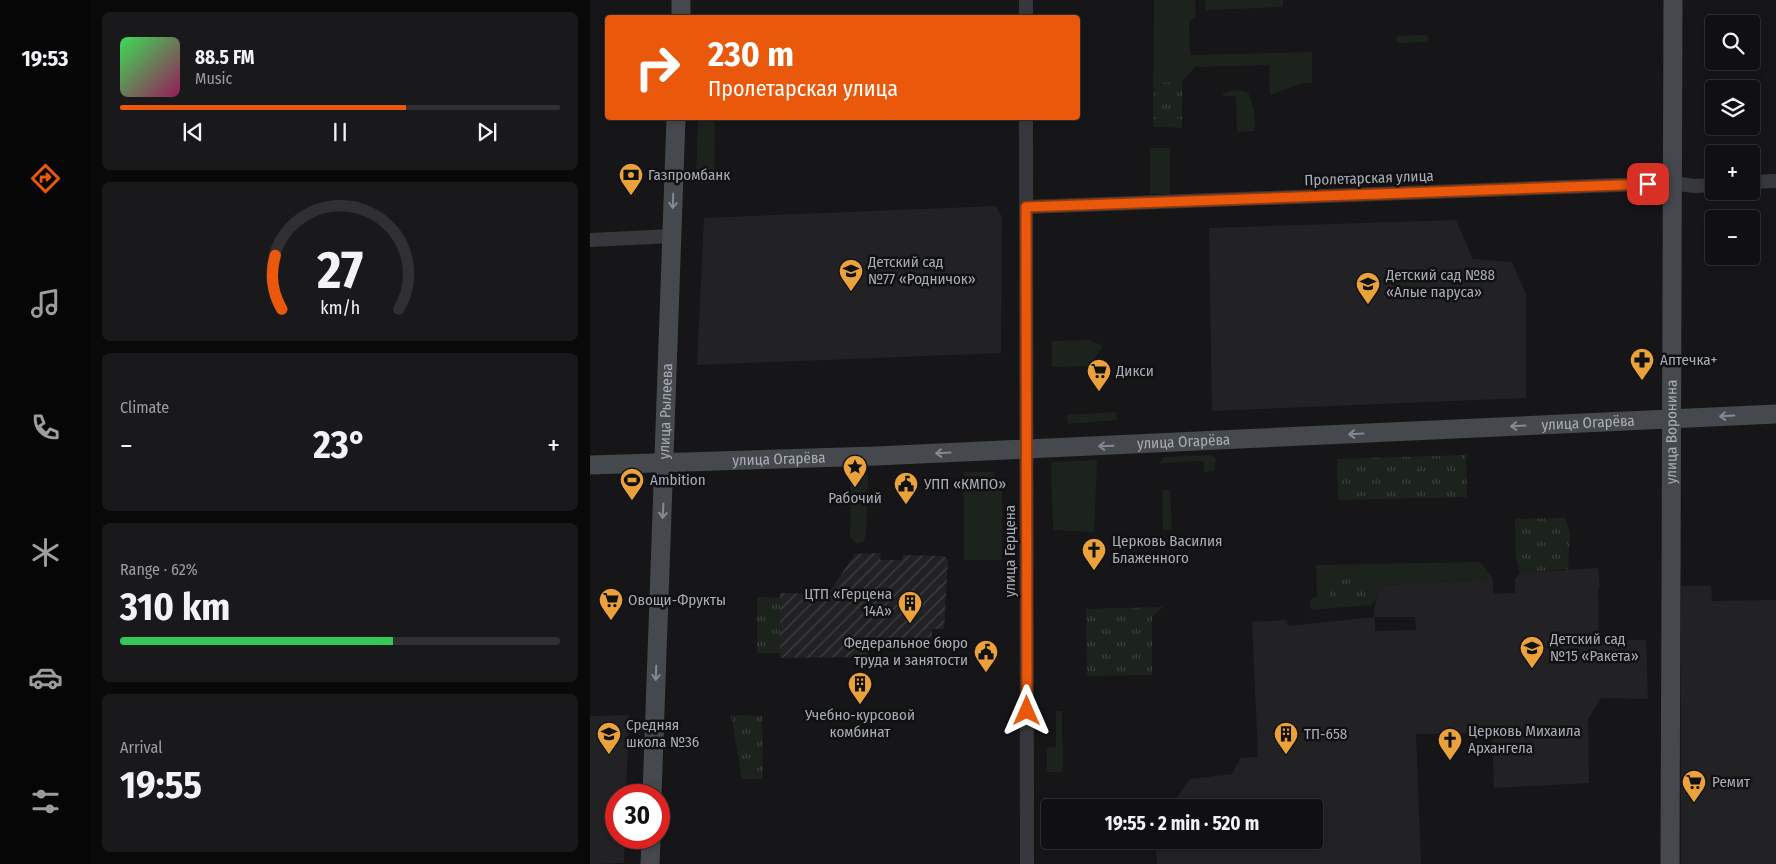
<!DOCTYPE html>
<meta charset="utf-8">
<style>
:root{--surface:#101012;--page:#19191b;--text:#f1f3f6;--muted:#9c9d9f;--line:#303032;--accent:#ea580c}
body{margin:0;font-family:"Fira Sans Condensed",sans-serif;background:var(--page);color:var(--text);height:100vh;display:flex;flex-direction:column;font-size:19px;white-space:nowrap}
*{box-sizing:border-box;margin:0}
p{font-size:16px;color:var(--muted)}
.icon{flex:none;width:28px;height:28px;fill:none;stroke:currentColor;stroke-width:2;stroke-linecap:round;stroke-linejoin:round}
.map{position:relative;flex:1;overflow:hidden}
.side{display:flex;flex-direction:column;gap:12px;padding:12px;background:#09090a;width:500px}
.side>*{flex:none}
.guide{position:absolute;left:15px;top:15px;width:475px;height:105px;border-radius:5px;box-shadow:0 2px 8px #0003,0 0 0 1px var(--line);background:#ea580c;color:#fff;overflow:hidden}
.fabs{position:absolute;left:1115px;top:15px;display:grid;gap:10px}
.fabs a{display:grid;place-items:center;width:55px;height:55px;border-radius:5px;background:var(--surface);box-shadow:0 2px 8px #0003,0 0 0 1px var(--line);font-size:25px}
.speed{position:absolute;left:15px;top:784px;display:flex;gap:10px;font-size:25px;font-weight:700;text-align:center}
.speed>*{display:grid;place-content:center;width:65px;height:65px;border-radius:50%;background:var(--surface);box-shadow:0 2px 8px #0003,0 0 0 1px var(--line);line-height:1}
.speed .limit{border:8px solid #d22;background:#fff;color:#111}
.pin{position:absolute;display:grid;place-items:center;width:42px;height:42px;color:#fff;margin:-21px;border-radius:10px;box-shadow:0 2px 8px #0006}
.me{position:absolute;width:55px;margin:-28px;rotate:0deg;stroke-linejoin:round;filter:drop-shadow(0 0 4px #0008)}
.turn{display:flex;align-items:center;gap:18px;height:105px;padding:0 20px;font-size:22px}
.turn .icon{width:65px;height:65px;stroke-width:2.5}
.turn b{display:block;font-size:35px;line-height:42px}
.big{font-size:38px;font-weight:700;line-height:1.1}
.side .widget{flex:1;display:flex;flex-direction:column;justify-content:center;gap:8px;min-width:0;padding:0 18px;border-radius:8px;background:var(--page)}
.side .dial{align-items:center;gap:0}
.dial svg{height:130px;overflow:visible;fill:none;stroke:var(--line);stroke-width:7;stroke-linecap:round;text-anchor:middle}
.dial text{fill:var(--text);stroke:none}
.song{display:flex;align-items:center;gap:15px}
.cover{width:60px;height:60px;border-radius:8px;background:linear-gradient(135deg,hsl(130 70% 55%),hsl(330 70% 35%))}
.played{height:5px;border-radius:2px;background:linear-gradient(90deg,var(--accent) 65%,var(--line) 65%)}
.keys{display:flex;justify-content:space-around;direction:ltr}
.heat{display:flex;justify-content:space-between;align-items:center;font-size:28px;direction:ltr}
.charge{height:8px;border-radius:4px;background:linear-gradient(90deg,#34c759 62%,var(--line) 0)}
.trip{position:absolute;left:451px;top:799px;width:282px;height:50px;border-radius:5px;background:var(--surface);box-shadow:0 2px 8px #0003,0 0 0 1px var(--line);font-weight:700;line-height:50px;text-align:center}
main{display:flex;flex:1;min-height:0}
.tabs{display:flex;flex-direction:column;width:90px;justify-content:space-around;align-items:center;background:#060607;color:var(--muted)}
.tabs .icon{width:35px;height:35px}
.tabs .selected{color:var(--accent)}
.tabs b{font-size:22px;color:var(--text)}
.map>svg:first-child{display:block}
</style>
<main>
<nav class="tabs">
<b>19:53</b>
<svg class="icon selected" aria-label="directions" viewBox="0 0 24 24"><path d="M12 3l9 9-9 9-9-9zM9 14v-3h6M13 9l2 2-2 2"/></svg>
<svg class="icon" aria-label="music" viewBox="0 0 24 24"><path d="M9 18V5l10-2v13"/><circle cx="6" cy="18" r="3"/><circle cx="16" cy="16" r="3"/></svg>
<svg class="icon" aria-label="phone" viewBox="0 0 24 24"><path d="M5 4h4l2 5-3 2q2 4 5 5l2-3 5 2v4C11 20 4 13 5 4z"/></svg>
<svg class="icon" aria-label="climate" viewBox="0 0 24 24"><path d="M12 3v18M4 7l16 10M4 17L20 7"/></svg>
<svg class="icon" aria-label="car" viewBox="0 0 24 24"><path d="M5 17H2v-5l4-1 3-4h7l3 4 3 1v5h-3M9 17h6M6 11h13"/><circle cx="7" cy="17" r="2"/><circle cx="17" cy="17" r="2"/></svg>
<svg class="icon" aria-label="filters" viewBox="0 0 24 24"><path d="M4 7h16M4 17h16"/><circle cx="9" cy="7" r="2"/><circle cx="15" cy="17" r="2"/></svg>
</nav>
<section class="side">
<div class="widget">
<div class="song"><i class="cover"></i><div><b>88.5 FM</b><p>Music</p></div></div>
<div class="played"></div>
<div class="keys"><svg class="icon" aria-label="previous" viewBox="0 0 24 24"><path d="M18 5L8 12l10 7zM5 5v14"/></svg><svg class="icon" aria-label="pause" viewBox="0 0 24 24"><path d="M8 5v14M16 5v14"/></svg><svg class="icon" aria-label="next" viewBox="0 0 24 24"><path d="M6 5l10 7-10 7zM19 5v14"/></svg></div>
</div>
<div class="widget dial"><svg viewBox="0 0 100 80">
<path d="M14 69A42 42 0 1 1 86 69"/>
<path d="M14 69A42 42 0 0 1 10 36" stroke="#ea580c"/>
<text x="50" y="56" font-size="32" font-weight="700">27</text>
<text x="50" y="72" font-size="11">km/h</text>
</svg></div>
<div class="widget"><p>Climate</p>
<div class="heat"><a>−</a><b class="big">23°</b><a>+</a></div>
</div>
<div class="widget"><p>Range · 62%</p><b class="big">310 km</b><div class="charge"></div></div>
<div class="widget"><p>Arrival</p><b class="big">19:55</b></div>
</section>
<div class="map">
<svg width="1186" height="864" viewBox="0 0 1186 864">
<defs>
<pattern id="industrial-furrows" width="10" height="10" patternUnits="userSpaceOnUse" patternTransform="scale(1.25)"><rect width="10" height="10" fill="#222225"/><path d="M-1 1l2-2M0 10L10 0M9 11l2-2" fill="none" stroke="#3f4042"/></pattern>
<pattern id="park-tufts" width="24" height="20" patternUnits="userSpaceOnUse" patternTransform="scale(1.25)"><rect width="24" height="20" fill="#1c231d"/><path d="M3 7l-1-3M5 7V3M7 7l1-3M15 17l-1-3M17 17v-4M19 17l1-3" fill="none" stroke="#3a403c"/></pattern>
</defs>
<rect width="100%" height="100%" fill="#161618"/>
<!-- built -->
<g fill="#222225" fill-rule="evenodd">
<path d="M 406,206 L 412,217 L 411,353 L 107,365 L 114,218 Z"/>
<path d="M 866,220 L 883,259 L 922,262 L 936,294 L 936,398 L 622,411 L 619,228 Z"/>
<path d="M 1008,568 L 1010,587 L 1008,589 L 1009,640 L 1056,640 L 1058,699 L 1011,698 L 998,719 L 999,783 L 904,788 L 902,733 L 826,734 L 831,864 L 567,864 L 565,840 L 725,840 L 725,808 L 580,807 L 600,779 L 642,774 L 650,758 L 668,757 L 662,622 L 697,620 L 698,626 L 784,617 L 784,608 L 788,593 L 794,585 L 903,579 L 903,594 L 925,593 L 925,579 L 930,573 ZM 785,617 L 825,617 L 826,630 L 785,631 Z"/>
<path d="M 1091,586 L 1121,586 L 1122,601 L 1186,600 L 1186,864 L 1091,864 Z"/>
<path d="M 39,715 L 36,795 L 26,795 L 26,838 L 35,838 L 34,863 L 0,864 L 0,716 Z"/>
</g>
<!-- industrial -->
<path fill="url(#industrial-furrows)" d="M 291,553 L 290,560 L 312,560 L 313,555 L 354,556 L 358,560 L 354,629 L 342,629 L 342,640 L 278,641 L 278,657 L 190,658 L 190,593 L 238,594 L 265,554 Z"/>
<!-- grass -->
<g fill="#1c231d">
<path d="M 564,0 L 605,0 L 606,16 L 599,21 L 600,55 L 722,52 L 722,83 L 712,83 L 680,95 L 679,65 L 605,67 L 592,82 L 592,128 L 563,127 Z"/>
<path d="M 615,0 L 693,0 L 693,7 L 616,10 Z"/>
<path d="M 837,35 L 839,39 L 836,42 L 810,43 L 806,40 L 807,36 Z"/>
<path d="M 647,90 L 658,92 L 664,110 L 665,131 L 647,132 L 646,96 L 632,96 L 635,92 Z"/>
<path d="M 108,118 L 125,118 L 124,183 L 106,183 Z"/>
<rect x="560" y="148" width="20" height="46"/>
<path d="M 500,340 L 513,346 L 499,366 L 462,367 L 462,341 Z"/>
<path d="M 526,412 L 527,420 L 478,424 L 477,415 Z"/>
<path d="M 622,455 L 626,459 L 624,471 L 614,472 L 614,461 L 570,463 L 574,457 Z"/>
<path d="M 507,460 L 504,532 L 463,530 L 461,462 Z"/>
<path d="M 269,467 L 276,470 L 278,478 L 276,535 L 273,542 L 267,543 L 263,541 L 260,535 L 261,478 L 263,471 Z"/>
<rect x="374" y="488" width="38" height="72"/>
<path d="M 572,490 L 580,490 L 582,530 L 573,530 Z"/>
<path d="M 890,562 L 903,579 L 794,585 L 782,605 L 721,610 L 720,600 L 727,596 L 726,565 Z"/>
<path d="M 466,711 L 472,711 L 473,772 L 457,772 L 457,748 L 466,747 Z"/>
</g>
<!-- park -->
<g fill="url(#park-tufts)">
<path d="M 592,82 L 592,119 L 563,119 L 564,83 Z"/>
<path d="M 876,455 L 877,497 L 748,500 L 747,459 Z"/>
<rect x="374" y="472" width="30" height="16"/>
<path d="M 975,518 L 980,533 L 978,569 L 930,573 L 926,558 L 925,519 Z"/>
<path d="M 775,578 L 776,597 L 740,599 L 739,581 Z"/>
<path d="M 167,597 L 190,598 L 190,653 L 167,653 Z"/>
<path d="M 573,607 L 562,617 L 562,675 L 497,676 L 496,609 Z"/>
<path d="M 141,715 L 172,716 L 173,779 L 152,779 Z"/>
</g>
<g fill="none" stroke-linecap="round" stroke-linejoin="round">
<!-- street -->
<g stroke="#37383d" stroke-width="14">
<path d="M 436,0 L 436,18"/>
<path d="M 436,118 L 437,864"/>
<path d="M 1161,182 L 1186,181"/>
<path d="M 436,207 L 1082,183 L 1104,186 L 1124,185"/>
<path d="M 0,240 L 82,236"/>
</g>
<!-- secondary -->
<g stroke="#45484d" stroke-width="19">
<path d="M 91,18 L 91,0"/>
<path id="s1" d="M 0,465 L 286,456 L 1186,414"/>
<path id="s2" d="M 62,795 L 86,118"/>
<path d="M 60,864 L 61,838"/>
<path id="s3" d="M 1080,864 L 1083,0"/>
</g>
</g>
<!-- one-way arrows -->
<defs><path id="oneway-shaft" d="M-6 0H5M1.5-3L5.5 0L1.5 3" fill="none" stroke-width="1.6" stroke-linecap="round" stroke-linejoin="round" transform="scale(1.25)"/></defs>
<g stroke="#858a92">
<use href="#oneway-shaft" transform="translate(83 201) rotate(92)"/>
<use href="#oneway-shaft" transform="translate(1137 416) rotate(177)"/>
<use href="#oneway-shaft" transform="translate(928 426) rotate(177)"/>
<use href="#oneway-shaft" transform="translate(766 434) rotate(177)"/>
<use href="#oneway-shaft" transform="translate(516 446) rotate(178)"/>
<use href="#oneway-shaft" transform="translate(353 453) rotate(177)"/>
<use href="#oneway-shaft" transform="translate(73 511) rotate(93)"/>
<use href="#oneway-shaft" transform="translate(66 673) rotate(92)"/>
</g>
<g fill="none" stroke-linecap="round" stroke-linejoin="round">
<defs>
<path id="route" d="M 437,711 L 436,207 L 1058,184"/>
</defs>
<!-- route casing -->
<use href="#route" stroke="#983908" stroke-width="12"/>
<!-- route -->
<use href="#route" stroke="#ea580c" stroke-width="9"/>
</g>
<!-- icons -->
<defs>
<symbol id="bank-pin" viewBox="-11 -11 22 30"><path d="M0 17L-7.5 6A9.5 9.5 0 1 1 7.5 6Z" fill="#eca23a" stroke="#111113"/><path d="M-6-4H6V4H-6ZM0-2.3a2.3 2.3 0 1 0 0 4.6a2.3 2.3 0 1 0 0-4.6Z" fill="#111"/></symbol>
<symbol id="school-pin" viewBox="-11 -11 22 30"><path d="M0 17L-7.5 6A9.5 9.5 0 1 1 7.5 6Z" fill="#eca23a" stroke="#111113"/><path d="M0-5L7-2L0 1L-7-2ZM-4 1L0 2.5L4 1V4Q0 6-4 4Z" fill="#111"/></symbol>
<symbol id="pharmacy-pin" viewBox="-11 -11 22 30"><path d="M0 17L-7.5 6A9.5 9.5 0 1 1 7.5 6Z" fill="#eca23a" stroke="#111113"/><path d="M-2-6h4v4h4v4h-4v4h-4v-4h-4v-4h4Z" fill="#111"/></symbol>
<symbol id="supermarket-pin" viewBox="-11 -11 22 30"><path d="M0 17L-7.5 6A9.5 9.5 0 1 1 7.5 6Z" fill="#eca23a" stroke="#111113"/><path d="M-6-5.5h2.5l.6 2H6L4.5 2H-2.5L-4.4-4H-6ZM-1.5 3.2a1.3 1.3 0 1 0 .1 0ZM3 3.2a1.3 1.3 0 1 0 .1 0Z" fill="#111"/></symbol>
<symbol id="sight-pin" viewBox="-11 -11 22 30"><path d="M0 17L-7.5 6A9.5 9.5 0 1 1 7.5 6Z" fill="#eca23a" stroke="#111113"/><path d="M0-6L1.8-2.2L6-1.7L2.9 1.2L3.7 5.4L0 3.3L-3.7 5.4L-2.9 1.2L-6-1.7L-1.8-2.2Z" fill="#111"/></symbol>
<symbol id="stadium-pin" viewBox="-11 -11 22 30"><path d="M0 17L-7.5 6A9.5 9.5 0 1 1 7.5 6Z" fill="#eca23a" stroke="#111113"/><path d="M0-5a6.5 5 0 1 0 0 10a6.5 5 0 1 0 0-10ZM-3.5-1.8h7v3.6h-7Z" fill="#111"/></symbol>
<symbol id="civic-pin" viewBox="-11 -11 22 30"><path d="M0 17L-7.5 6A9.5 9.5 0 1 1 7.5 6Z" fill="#eca23a" stroke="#111113"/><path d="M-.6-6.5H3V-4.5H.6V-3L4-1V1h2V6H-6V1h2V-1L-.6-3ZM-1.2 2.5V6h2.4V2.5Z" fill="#111"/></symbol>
<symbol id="church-pin" viewBox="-11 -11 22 30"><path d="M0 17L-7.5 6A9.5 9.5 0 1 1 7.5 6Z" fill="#eca23a" stroke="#111113"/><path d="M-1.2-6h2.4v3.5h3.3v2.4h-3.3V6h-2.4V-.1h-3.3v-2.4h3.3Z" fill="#111"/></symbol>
<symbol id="building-pin" viewBox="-11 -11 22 30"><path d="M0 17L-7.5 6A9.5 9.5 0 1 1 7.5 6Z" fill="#eca23a" stroke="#111113"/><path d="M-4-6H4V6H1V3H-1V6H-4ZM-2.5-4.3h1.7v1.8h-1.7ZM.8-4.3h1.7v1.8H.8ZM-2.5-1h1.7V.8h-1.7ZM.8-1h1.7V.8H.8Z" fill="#111"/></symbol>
</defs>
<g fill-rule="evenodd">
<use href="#bank-pin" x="27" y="161" width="28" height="38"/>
<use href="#school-pin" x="247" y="257" width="28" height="38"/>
<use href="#school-pin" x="764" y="270" width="28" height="38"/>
<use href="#pharmacy-pin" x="1038" y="346" width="28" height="38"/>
<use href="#supermarket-pin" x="495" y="357" width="28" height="38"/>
<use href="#sight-pin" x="251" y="453" width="28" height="38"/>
<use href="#stadium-pin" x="28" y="466" width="28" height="38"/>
<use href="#civic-pin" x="302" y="470" width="28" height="38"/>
<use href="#church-pin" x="490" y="536" width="28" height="38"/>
<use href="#supermarket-pin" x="7" y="586" width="28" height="38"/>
<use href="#building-pin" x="306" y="589" width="28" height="38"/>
<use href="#school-pin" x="928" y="634" width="28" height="38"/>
<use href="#civic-pin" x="382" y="638" width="28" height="38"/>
<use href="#building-pin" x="256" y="670" width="28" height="38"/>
<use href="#school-pin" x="5" y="720" width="28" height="38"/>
<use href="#building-pin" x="682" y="720" width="28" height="38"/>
<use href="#church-pin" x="846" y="726" width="28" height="38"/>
<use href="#supermarket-pin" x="1090" y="768" width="28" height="38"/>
</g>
<g text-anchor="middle" stroke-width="5" stroke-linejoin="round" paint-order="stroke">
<!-- poi labels -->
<g font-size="15" fill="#a8aeb7" stroke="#111113" text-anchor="start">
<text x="58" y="180">Газпромбанк</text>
<text x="278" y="267">Детский сад<tspan x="278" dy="17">№77 «Родничок»</tspan></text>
<text x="796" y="280">Детский сад №88<tspan x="796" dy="17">«Алые паруса»</tspan></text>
<text x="1070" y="365">Аптечка+</text>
<text x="526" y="376">Дикси</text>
<text x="60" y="485">Ambition</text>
<text x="334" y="489">УПП «КМПО»</text>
<text x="265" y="503" text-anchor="middle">Рабочий</text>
<text x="522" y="546">Церковь Василия<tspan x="522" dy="17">Блаженного</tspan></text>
<text x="302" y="599" text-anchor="end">ЦТП «Герцена<tspan x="302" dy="17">14А»</tspan></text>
<text x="38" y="605">Овощи-Фрукты</text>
<text x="960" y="644">Детский сад<tspan x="960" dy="17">№15 «Ракета»</tspan></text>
<text x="378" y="648" text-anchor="end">Федеральное бюро<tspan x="378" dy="17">труда и занятости</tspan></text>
<text x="270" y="720" text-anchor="middle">Учебно-курсовой<tspan x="270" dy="17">комбинат</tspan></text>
<text x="36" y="730">Средняя<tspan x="36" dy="17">школа №36</tspan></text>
<text x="878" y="736">Церковь Михаила<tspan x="878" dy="17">Архангела</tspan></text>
<text x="714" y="739">ТП-658</text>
<text x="1122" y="787">Ремит</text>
</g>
<!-- street labels -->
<g font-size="15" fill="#a8aeb7" stroke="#111113">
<text transform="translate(779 178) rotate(-2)" y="5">Пролетарская улица</text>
<text dy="5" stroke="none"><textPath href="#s2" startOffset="384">улица Рылеева</textPath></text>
<text dy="5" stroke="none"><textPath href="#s1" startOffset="999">улица Огарёва</textPath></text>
<text dy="5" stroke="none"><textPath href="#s3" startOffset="432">улица Воронина</textPath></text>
<text dy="5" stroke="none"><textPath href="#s1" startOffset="594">улица Огарёва</textPath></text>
<text dy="5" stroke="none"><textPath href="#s1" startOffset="189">улица Огарёва</textPath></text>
<text transform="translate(420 551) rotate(-90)" y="5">улица Герцена</text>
</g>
</g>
</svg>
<div class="fabs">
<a><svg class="icon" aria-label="search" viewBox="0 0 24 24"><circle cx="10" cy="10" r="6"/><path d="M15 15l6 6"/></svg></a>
<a><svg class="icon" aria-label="layers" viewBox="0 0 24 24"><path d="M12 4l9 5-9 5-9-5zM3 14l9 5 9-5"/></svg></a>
<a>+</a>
<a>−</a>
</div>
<div class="speed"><div class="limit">30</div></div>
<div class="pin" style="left:1058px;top:184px;background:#d93025"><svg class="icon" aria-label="arrive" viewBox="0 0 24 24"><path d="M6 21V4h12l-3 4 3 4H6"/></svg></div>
<svg class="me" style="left:437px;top:711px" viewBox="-20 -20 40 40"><path d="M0-17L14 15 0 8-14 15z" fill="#ea580c" stroke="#fff" stroke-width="4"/></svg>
<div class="trip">19:55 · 2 min · 520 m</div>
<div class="guide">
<div class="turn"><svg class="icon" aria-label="right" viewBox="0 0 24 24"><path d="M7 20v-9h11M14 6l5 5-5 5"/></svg><div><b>230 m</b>Пролетарская улица</div></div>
</div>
</div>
</main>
